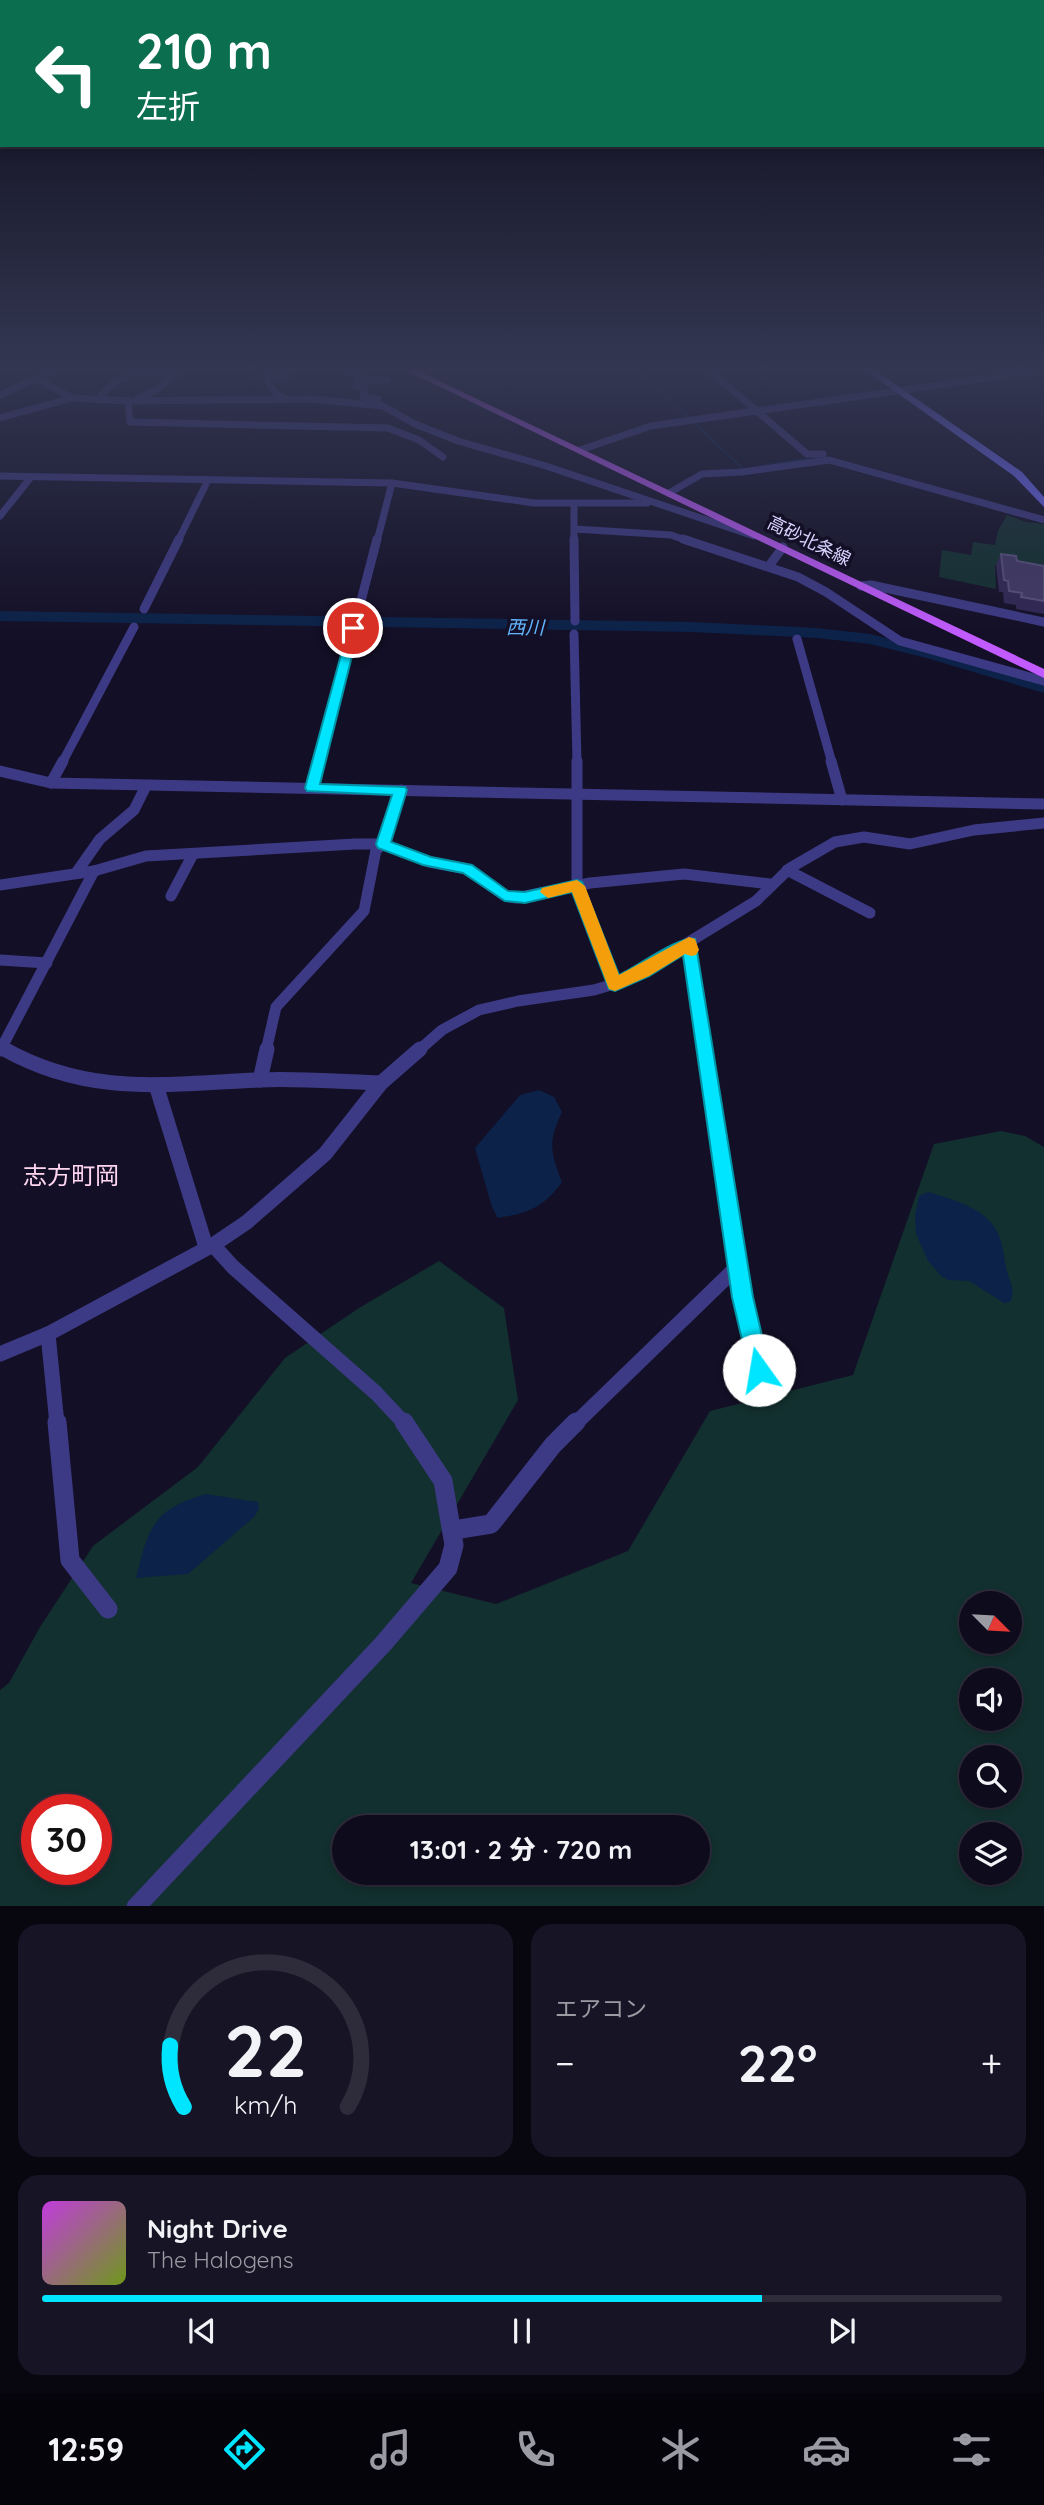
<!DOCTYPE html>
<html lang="ja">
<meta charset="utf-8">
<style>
:root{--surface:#0e0b1c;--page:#171425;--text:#f1f3f6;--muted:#9b9ba3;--line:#2e2b3b;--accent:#00e5ff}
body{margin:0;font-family:Quicksand,"Noto Sans JP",sans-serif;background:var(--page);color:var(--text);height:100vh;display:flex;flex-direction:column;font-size:26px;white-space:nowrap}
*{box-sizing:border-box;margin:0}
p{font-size:23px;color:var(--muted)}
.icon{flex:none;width:38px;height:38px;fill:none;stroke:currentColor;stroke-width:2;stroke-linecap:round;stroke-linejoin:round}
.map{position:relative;height:1906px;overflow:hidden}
.drawer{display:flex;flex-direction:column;gap:18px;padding:18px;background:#08060f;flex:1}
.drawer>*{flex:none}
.hud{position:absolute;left:0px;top:0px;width:1045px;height:147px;box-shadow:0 4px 10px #0003,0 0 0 2px var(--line);background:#0b6e4f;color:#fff;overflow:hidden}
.needle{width:46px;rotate:114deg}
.controls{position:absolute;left:959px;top:1591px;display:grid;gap:14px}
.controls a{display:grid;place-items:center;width:63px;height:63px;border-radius:50%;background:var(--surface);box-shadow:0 4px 10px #0003,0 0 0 2px var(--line);font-size:35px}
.speed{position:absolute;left:21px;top:1794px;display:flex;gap:14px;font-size:35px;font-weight:700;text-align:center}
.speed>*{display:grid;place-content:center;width:91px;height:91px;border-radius:50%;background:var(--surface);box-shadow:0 4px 10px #0003,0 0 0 2px var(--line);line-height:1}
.speed .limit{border:10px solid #d22;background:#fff;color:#111}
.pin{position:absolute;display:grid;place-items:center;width:60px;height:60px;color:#fff;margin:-30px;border:4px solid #fff;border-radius:50%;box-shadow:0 2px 7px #0007}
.me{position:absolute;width:77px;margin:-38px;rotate:347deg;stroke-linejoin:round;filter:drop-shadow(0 0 5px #0008)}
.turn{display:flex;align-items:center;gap:24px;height:147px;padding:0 21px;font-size:32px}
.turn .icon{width:91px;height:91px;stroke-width:2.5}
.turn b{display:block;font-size:49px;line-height:60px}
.big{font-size:52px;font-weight:800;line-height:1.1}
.drawer .card{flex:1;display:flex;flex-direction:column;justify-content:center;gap:10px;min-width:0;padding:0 24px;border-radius:21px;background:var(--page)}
.drawer .dial{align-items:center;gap:0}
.dial svg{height:182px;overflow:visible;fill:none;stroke:var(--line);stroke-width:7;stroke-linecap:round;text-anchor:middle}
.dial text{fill:var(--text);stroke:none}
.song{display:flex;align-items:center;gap:21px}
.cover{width:84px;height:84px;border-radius:10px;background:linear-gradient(135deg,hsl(290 70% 55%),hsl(80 70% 35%))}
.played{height:7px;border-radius:4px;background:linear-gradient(90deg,var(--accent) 75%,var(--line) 75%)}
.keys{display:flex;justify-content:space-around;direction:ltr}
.heat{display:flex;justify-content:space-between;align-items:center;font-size:38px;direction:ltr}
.drawer .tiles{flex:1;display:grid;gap:18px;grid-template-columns:1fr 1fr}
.card:last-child{grid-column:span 2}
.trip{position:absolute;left:332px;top:1815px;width:378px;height:70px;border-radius:35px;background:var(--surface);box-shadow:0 4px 10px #0003,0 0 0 2px var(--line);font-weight:800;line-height:70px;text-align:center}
.tabs{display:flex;height:112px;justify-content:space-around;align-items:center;background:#06040b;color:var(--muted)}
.tabs .icon{width:49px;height:49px}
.tabs .selected{color:var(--accent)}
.tabs b{font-size:32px;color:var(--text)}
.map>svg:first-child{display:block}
</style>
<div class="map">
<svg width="1044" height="1907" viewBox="0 0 1044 1907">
<rect width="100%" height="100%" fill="#130f26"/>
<!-- green -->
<g fill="#12302f" fill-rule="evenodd">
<path d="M 1007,515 L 1026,522 L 1044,524 L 1044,576 L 995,565 L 996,589 L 939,577 L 942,550 L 971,555 L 973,542 L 995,545 L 998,531 Z"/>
<path d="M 1001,1131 L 1025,1136 L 1044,1147 L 1044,1906 L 0,1907 L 0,1690 L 9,1683 L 40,1627 L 93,1546 L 198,1467 L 285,1358 L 359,1308 L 439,1261 L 504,1308 L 518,1400 L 411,1583 L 496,1604 L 628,1551 L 710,1411 L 853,1375 L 934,1144 ZM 971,1603 L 1010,1603 L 1010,1642 L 971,1642 ZM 971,1680 L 1010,1680 L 1010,1718 L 971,1718 ZM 971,1757 L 1010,1757 L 1010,1796 L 971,1796 ZM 37,1810 L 96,1810 L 96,1869 L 37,1869 ZM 345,1827 L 698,1827 L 698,1872 L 345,1872 ZM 971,1834 L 1010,1834 L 1010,1872 L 971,1872 Z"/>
</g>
<!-- water -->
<g fill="#0c2248">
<path d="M 539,1090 L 554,1097 L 562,1112 C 548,1142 550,1151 562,1182 C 543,1208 529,1213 498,1218 L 492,1207 L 475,1148 L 520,1095 Z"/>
<path d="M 928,1192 C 955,1200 990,1209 1000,1238 C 1004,1249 1004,1260 1007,1271 C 1010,1282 1016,1291 1010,1302 L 1004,1303 L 969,1281 L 948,1280 L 941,1276 L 928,1261 L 916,1234 L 915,1215 L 919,1196 Z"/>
<path d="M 206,1494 L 258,1502 L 259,1509 L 254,1517 L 188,1574 L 136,1578 C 148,1528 153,1509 206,1494 Z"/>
</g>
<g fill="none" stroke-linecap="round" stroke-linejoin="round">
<!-- stream -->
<g stroke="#0c2248" stroke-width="2">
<path d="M 636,368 L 743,469"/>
<path d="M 761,466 L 819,457"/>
</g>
<!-- river -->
<path fill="#0c2248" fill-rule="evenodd" d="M 0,611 L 692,622 L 817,628 L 870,634 L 942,651 L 1044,682 L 1044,693 L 930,659 L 870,644 L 817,638 L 692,632 L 0,621 Z"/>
<!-- minor-far4 -->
<g stroke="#3d3a85" stroke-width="7">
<path d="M 262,368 L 273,390 L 284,399"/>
<path d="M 293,368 L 342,368"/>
<path d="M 707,368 L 807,454 L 823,454"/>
<path d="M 342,370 L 362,374 L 356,386 L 365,388 L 363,397 L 378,399"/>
<path d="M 266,375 L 283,377 L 291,368"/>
<path d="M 36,378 L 72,398"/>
<path d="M 359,380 L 387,380"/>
<path d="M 0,395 L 59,368"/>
<path d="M 138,398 L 158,389 L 181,368"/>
<path d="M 98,399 C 122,370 139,372 174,374"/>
<path d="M 128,401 L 130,422 L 388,428 L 419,440 L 443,457"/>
<path d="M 0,418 L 72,398 L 128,401 L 312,399 L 383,406 L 415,424 L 458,441 L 546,466 L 754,536"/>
<path d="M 580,450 L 651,426 L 1044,370"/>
<path d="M 0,476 L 392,483 L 534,503 L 647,503"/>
<path d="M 669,493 L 702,474 L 742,472 L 829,460 L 1044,520"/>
<path d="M 574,504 L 574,541"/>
<path d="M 0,516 L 31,477"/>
<path d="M 575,529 L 671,535 L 688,541"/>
<path d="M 178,541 L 208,480"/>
<path d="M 377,541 L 392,483"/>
</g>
<!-- minor-far3 -->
<g stroke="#3d3a85" stroke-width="9">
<path d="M 574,539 L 575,621"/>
<path d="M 683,539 L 798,577 L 826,592 L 900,641 L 1044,681"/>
<path d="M 769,566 L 783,547"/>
<path d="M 861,586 L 871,585 L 1044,622"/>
<path d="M 144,609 L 179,539"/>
<path d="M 574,634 L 577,763"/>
<path d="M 797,639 L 832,763"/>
<path d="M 62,763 L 134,627"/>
<path d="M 319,763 L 377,539"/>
</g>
<!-- minor-far2 -->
<g stroke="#3d3a85" stroke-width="11">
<path d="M 577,761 L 577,886 L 615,984"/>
<path d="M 831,761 L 842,800"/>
<path d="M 0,771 L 51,783 L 1044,804"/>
<path d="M 51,783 L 63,761"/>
<path d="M 312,788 L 319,761"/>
<path d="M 787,870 L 870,913"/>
<path d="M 76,873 L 100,839 L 134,810 L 146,786"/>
<path d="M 0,885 L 94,871 L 146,856 L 355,844 L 383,844 L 429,862 L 467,869 L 505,896 L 516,898 L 590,883 L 684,874 L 770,884"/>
<path d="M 171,896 L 192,856"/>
<path d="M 689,943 L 705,1051"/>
<path d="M 0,960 L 47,963"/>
<path d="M 2,1048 L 7,1051"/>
<path d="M 0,1051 L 94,871"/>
<path d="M 266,1051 L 276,1007 L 364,911 L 376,850 L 383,844 L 401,790"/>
<path d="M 418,1051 L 442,1030 L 479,1010 L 518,1001 L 594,990 L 627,980 L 756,901 L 790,868 L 835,842 L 864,837 L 910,844 L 974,830 L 1044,823"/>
</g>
<!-- minor-far1 -->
<g stroke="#3d3a85" stroke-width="15">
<path d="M 4,1049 C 90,1097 165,1084 259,1080 C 299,1078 340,1082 381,1083"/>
<path d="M 705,1049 L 742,1297 L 759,1370"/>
<path d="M 260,1080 L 267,1049"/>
<path d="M 156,1085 L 206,1247"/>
<path d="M 213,1245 L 233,1267 L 376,1393 L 405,1424"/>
<path d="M 48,1334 L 57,1424"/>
<path d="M 0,1354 L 48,1334 L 213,1245 L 247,1222 L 325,1154 L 381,1083 L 420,1049"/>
<path d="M 575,1424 L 738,1266"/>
</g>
<!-- minor -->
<g stroke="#3d3a85" stroke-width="19">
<path d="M 57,1422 L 70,1560 L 108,1609"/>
<path d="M 454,1530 L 491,1524 L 553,1445 L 576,1422"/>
<path d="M 136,1907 L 383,1644 L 448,1568 L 454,1545 L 443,1481 L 404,1422"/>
</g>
<!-- secondary -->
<path fill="#6f6bff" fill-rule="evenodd" d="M 862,368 L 872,368 L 1022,472 L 1044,497 L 1044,507 L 1014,476 Z"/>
<!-- primary -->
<path fill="#c25bff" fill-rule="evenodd" d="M 401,368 L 412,368 L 1044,669 L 1044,678 Z"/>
</g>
<!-- wall -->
<path fill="#312854" d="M 1001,554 L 1017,561 L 1044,566 L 1044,614 L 1016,609 L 1016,605 L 1004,603 L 1003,592 L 999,592 L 996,565 Z"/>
<!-- building -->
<path fill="#433a66" stroke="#5a527e" stroke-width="2" d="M 1001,554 L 1016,556 L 1017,561 L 1044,566 L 1044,601 L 1021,597 L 1022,593 L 1009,591 L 1008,581 L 1004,580 Z"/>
<!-- sky -->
<linearGradient id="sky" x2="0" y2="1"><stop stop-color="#0a0815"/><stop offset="0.58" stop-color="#333752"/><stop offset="1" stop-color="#333752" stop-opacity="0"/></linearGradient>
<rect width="1044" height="635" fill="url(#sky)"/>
<!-- route -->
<path fill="#00e5ff" stroke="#0095a6" stroke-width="2" d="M 349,625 L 359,628 L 320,784 L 405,787 L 407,790 L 391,842 L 431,857 L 472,865 L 508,891 L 525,892 L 577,880 L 582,882 L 619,975 C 635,968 682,934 695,939 L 753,1297 L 770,1370 L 767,1378 L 759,1381 L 751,1378 L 732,1297 L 683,955 L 649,976 L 615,991 L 609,989 L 572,892 L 525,903 L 505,901 L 463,873 L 423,865 L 378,848 L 376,844 L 392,795 L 307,791 L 305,788 Z"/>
<!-- slow -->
<path fill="#f59e0b" d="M 577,880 L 585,886 L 619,975 L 689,937 L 695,939 L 699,950 L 696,955 L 691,956 L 685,954 L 649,976 L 615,991 L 609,989 L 572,892 L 548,898 L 540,892 L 542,888 Z"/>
<g text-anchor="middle" stroke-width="7" stroke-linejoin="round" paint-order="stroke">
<!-- far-street labels -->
<g font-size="18" fill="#d9d4ff" stroke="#130f26">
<text transform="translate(809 541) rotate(26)" y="6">高砂北条線</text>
</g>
<!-- far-water labels -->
<g font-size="19" font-style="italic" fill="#62b6ff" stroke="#130f26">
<text transform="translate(525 627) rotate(1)" y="7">西川</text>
</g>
<!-- quarter labels -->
<g font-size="24" fill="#ffd6f0" stroke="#130f26">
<text x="71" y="1184">志方町岡</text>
</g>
</g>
</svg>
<div class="controls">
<a><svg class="needle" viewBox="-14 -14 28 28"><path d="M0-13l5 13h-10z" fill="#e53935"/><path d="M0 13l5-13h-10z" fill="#9b9ba3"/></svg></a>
<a><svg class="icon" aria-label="sound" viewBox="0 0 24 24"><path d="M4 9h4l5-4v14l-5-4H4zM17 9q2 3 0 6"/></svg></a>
<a><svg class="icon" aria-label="search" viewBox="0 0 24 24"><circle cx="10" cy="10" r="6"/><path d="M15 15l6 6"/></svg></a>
<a><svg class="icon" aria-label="layers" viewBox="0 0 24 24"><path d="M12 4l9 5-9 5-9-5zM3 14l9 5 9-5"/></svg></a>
</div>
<div class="speed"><div class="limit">30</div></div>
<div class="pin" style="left:353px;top:628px;background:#d93025"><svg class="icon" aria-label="arrive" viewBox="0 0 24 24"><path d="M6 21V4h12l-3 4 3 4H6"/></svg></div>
<svg class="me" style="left:759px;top:1370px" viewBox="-20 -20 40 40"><circle r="19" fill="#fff"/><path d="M0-13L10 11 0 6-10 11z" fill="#00e5ff"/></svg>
<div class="trip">13:01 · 2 分 · 720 m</div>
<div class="hud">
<div class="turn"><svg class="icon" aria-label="left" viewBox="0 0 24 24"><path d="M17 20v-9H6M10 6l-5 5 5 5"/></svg><div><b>210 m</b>左折</div></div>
</div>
</div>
<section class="drawer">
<div class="tiles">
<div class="card dial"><svg viewBox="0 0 100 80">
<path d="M14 69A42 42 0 1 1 86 69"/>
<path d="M14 69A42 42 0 0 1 8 42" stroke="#00e5ff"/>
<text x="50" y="56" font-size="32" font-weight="700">22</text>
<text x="50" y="72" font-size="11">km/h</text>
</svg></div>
<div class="card"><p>エアコン</p>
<div class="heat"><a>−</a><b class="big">22°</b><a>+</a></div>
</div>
<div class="card">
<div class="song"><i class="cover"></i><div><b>Night Drive</b><p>The Halogens</p></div></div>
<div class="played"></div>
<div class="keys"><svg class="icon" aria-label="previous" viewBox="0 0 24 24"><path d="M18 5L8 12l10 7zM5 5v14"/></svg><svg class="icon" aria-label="pause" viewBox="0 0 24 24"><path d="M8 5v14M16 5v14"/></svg><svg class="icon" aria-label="next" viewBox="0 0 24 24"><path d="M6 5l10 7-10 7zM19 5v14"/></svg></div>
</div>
</div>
</section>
<nav class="tabs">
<b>12:59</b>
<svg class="icon selected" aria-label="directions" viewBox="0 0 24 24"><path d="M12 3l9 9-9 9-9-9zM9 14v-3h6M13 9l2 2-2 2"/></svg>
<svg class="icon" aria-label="music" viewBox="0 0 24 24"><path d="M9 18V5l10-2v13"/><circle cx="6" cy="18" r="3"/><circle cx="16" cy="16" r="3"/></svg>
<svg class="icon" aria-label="phone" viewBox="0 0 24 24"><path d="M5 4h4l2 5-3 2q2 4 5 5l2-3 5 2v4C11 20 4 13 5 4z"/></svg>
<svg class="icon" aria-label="climate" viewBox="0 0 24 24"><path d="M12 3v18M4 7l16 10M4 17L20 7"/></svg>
<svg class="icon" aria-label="car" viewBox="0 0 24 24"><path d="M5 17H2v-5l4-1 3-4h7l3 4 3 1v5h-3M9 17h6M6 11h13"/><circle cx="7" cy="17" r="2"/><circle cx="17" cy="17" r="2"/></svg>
<svg class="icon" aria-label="filters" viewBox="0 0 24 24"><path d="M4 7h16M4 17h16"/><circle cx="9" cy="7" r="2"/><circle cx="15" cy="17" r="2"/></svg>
</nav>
